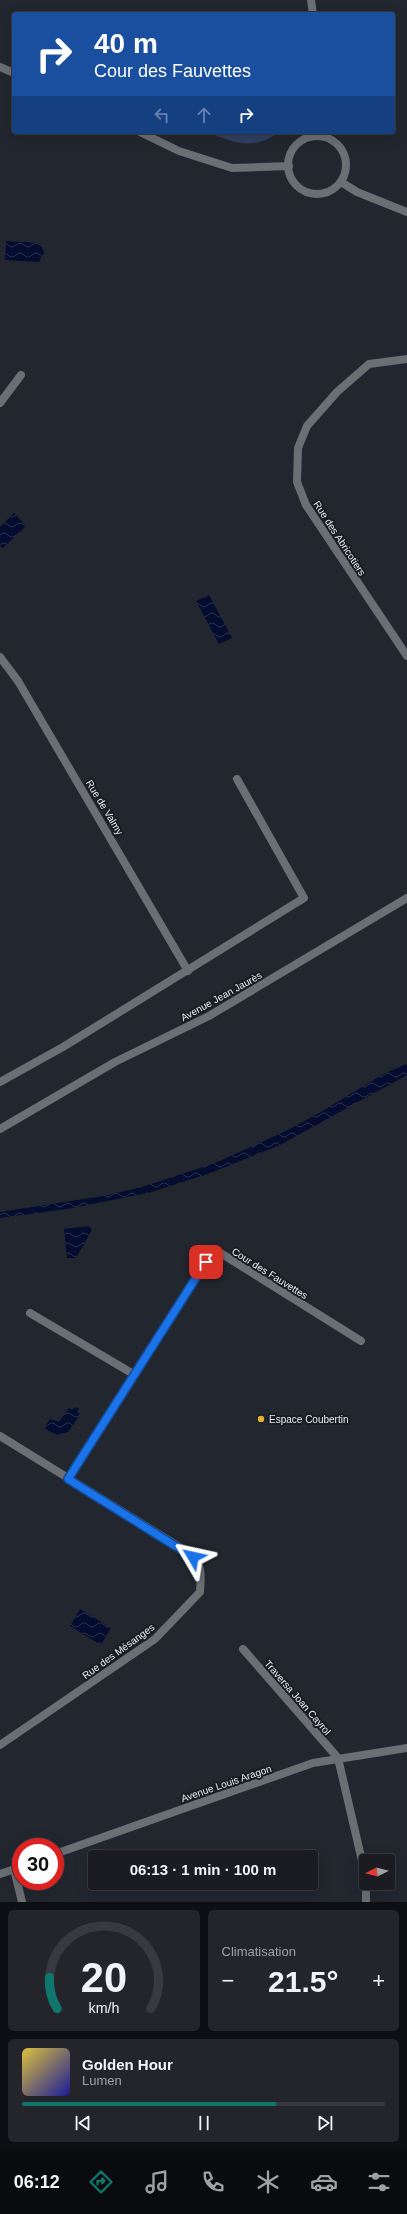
<!DOCTYPE html>
<html lang="fr">
<meta charset="utf-8">
<style>
:root{--surface:#1a1c22;--page:#23252a;--text:#f1f3f6;--muted:#9fa1a5;--line:#383a40;--accent:#0f766e}
body{margin:0;font-family:Helvetica,sans-serif;background:var(--page);color:var(--text);height:100vh;display:flex;flex-direction:column;font-size:15px;white-space:nowrap}
*{box-sizing:border-box;margin:0}
p{font-size:13px;color:var(--muted)}
.icon{flex:none;width:22px;height:22px;fill:none;stroke:currentColor;stroke-width:2;stroke-linecap:round;stroke-linejoin:round}
.map{position:relative;height:1902px;overflow:hidden}
.panel{display:flex;flex-direction:column;gap:8px;padding:8px;background:#0e0f13;flex:1}
.panel>*{flex:none}
.hud{position:absolute;left:12px;top:12px;width:383px;height:122px;border-radius:4px;box-shadow:0 4px 16px #0002,0 0 0 1px var(--line);background:#1a4fa0;color:#fff;overflow:hidden}
.needle{width:26px;rotate:264deg}
.controls{position:absolute;left:359px;top:1854px;display:grid;gap:8px}
.controls a{display:grid;place-items:center;width:36px;height:36px;border-radius:4px;background:var(--surface);box-shadow:0 4px 16px #0002,0 0 0 1px var(--line);font-size:20px}
.speed{position:absolute;left:12px;top:1838px;display:flex;gap:8px;font-size:20px;font-weight:700;text-align:center}
.speed>*{display:grid;place-content:center;width:52px;height:52px;border-radius:50%;background:var(--surface);box-shadow:0 4px 16px #0002,0 0 0 1px var(--line);line-height:1}
.speed .limit{border:6px solid #d22;background:#fff;color:#111}
.pin{position:absolute;display:grid;place-items:center;width:34px;height:34px;color:#fff;margin:-17px;border-radius:8px;box-shadow:0 2px 6px #0006}
.me{position:absolute;width:44px;margin:-22px;rotate:306deg;stroke-linejoin:round;filter:drop-shadow(0 0 3px #0008)}
.turn{display:flex;align-items:center;gap:14px;height:84px;padding:0 16px;font-size:18px}
.turn .icon{width:52px;height:52px;stroke-width:2.5}
.turn b{display:block;font-size:28px;line-height:34px}
.lanes{display:flex;align-items:center;height:38px;padding:0 16px;background:#0003;justify-content:center;gap:20px;direction:ltr}
.lanes .off{opacity:.35}
.big{font-size:30px;font-weight:800;line-height:1.1}
.panel .card{flex:1;display:flex;flex-direction:column;justify-content:center;gap:6px;min-width:0;padding:0 14px;border-radius:6px;background:var(--page)}
.panel .dial{align-items:center;gap:0}
.dial svg{height:104px;overflow:visible;fill:none;stroke:var(--line);stroke-width:7;stroke-linecap:round;text-anchor:middle}
.dial text{fill:var(--text);stroke:none}
.song{display:flex;align-items:center;gap:12px}
.cover{width:48px;height:48px;border-radius:6px;background:linear-gradient(135deg,hsl(50 70% 55%),hsl(240 70% 35%))}
.played{height:4px;border-radius:2px;background:linear-gradient(90deg,var(--accent) 70%,var(--line) 70%)}
.keys{display:flex;justify-content:space-around;direction:ltr}
.heat{display:flex;justify-content:space-between;align-items:center;font-size:22px;direction:ltr}
.panel .tiles{flex:1;display:grid;gap:8px;grid-template-columns:1fr 1fr}
.card:last-child{grid-column:span 2}
.trip{position:absolute;left:88px;top:1850px;width:230px;height:40px;border-radius:4px;background:var(--surface);box-shadow:0 4px 16px #0002,0 0 0 1px var(--line);font-weight:800;line-height:40px;text-align:center}
.tabs{display:flex;height:64px;justify-content:space-around;align-items:center;background:#0a0b0e;color:var(--muted)}
.tabs .icon{width:28px;height:28px}
.tabs .selected{color:var(--accent)}
.tabs b{font-size:18px;color:var(--text)}
.map>svg:first-child{display:block}
</style>
<div class="map">
<svg width="407" height="1902" viewBox="0 0 407 1902">
<defs>
<pattern id="water-waves" width="16" height="10" patternUnits="userSpaceOnUse"><rect width="16" height="10" fill="#040c2f"/><path d="M0 5q4-4 8 0t8 0" fill="none" stroke="#29304d"/></pattern>
</defs>
<rect width="100%" height="100%" fill="#22262e"/>
<!-- grass -->
<path fill="#313f63" d="M 207,132 L 280,132 C 251,151 236,143 207,132 Z"/>
<!-- water -->
<g fill="url(#water-waves)">
<path d="M 6,241 L 40,243 L 44,252 L 39,262 L 5,260 Z"/>
<path d="M 14,513 L 26,526 L 3,548 L 0,546 L 0,527 Z"/>
<path d="M 209,595 L 232,638 L 219,644 L 196,601 Z"/>
<path d="M 407,1064 L 407,1075 L 280,1145 L 208,1174 L 148,1193 L 67,1209 L 0,1218 L 0,1212 L 103,1196 L 142,1187 L 215,1163 L 286,1131 L 321,1112 L 385,1073 Z"/>
<path d="M 89,1226 L 92,1230 L 76,1258 L 67,1258 L 64,1229 Z"/>
<path d="M 75,1407 L 79,1408 L 77,1412 L 80,1415 L 68,1432 L 56,1435 L 44,1428 L 50,1419 L 59,1422 L 69,1408 L 72,1410 Z"/>
<path d="M 80,1609 L 111,1628 L 101,1645 L 70,1626 Z"/>
</g>
<g fill="none" stroke-linecap="round" stroke-linejoin="round">
<!-- minor -->
<g stroke="#6b6e72" stroke-width="8">
<path d="M 311,0 L 313,14"/>
<path d="M 317,136 L 317,132"/>
<path d="M 407,359 L 369,364 L 337,392 L 307,426 L 298,448 L 297,482 L 306,505 L 407,656"/>
<path d="M 0,403 L 21,375"/>
<path d="M 0,657 L 18,681 L 188,971"/>
<path d="M 0,1082 L 63,1047 L 304,898 L 237,779"/>
<path d="M 30,1313 L 135,1375"/>
<path d="M 0,1436 L 186,1551 C 204,1567 201,1570 200,1592 L 155,1639 L 0,1745"/>
<path d="M 68,1479 L 214,1249 L 361,1341"/>
<path d="M 243,1649 L 338,1758 L 366,1878"/>
<path d="M 14,1869 L 22,1902"/>
<path d="M 366,1902 L 366,1883"/>
</g>
<!-- tertiary -->
<g stroke="#6b6e72" stroke-width="8">
<path d="M 0,67 L 14,73"/>
<path d="M 140,132 L 179,151 L 232,168 L 289,166"/>
<circle cx="317" cy="165" r="29"/>
<path d="M 341,182 L 357,192 L 407,212"/>
<path d="M 0,1129 L 115,1062 L 209,1016 L 407,898"/>
<path d="M 55,1854 L 313,1763 L 407,1748"/>
<path d="M 0,1874 L 21,1867"/>
</g>
</g>
<g fill="none" stroke-linecap="round" stroke-linejoin="round">
<defs>
<path id="route" d="M 193,1557 L 68,1479 L 206,1262"/>
</defs>
<!-- route casing -->
<use href="#route" stroke="#114b97" stroke-width="10"/>
<!-- route -->
<use href="#route" stroke="#1a73e8" stroke-width="7"/>
</g>
<!-- markers -->
<circle fill="#e0b034" stroke="#191c24" stroke-width="1.5" cx="261" cy="1419" r="4"/>
<g text-anchor="middle" stroke-width="4" stroke-linejoin="round" paint-order="stroke">
<!-- street labels -->
<g font-size="10" fill="#e7eaef" stroke="#191c24">
<text transform="translate(340 538) rotate(57)" y="4">Rue des Abricotiers</text>
<text transform="translate(105 807) rotate(59)" y="4">Rue de Valmy</text>
<text transform="translate(221 996) rotate(-29)" y="4">Avenue Jean Jaurès</text>
<text transform="translate(270 1273) rotate(32)" y="4">Cour des Fauvettes</text>
<text transform="translate(118 1651) rotate(-36)" y="4">Rue des Mésanges</text>
<text transform="translate(298 1697) rotate(49)" y="4">Traversa Joan Cayrol</text>
<text transform="translate(226 1783) rotate(-19)" y="4">Avenue Louis Aragon</text>
</g>
<!-- poi labels -->
<g font-size="10" fill="#e7eaef" stroke="#191c24" text-anchor="start">
<text x="269" y="1423">Espace Coubertin</text>
</g>
</g>
</svg>
<div class="controls">
<a><svg class="needle" viewBox="-14 -14 28 28"><path d="M0-13l5 13h-10z" fill="#e53935"/><path d="M0 13l5-13h-10z" fill="#9fa1a5"/></svg></a>
</div>
<div class="speed"><div class="limit">30</div></div>
<div class="pin" style="left:206px;top:1262px;background:#d93025"><svg class="icon" aria-label="arrive" viewBox="0 0 24 24"><path d="M6 21V4h12l-3 4 3 4H6"/></svg></div>
<svg class="me" style="left:193px;top:1557px" viewBox="-20 -20 40 40"><path d="M0-17L14 15 0 8-14 15z" fill="#1a73e8" stroke="#fff" stroke-width="4"/></svg>
<div class="trip">06:13 · 1 min · 100 m</div>
<div class="hud">
<div class="turn"><svg class="icon" aria-label="right" viewBox="0 0 24 24"><path d="M7 20v-9h11M14 6l5 5-5 5"/></svg><div><b>40 m</b>Cour des Fauvettes</div></div>
<div class="lanes"><svg class="icon off" aria-label="left" viewBox="0 0 24 24"><path d="M17 20v-9H6M10 6l-5 5 5 5"/></svg><svg class="icon off" aria-label="ahead" viewBox="0 0 24 24"><path d="M12 20V5M6 11l6-6 6 6"/></svg><svg class="icon" aria-label="right" viewBox="0 0 24 24"><path d="M7 20v-9h11M14 6l5 5-5 5"/></svg></div>
</div>
</div>
<section class="panel">
<div class="tiles">
<div class="card dial"><svg viewBox="0 0 100 80">
<path d="M14 69A42 42 0 1 1 86 69"/>
<path d="M14 69A42 42 0 0 1 8 45" stroke="#0f766e"/>
<text x="50" y="56" font-size="32" font-weight="700">20</text>
<text x="50" y="72" font-size="11">km/h</text>
</svg></div>
<div class="card"><p>Climatisation</p>
<div class="heat"><a>−</a><b class="big">21.5°</b><a>+</a></div>
</div>
<div class="card">
<div class="song"><i class="cover"></i><div><b>Golden Hour</b><p>Lumen</p></div></div>
<div class="played"></div>
<div class="keys"><svg class="icon" aria-label="previous" viewBox="0 0 24 24"><path d="M18 5L8 12l10 7zM5 5v14"/></svg><svg class="icon" aria-label="pause" viewBox="0 0 24 24"><path d="M8 5v14M16 5v14"/></svg><svg class="icon" aria-label="next" viewBox="0 0 24 24"><path d="M6 5l10 7-10 7zM19 5v14"/></svg></div>
</div>
</div>
</section>
<nav class="tabs">
<b>06:12</b>
<svg class="icon selected" aria-label="directions" viewBox="0 0 24 24"><path d="M12 3l9 9-9 9-9-9zM9 14v-3h6M13 9l2 2-2 2"/></svg>
<svg class="icon" aria-label="music" viewBox="0 0 24 24"><path d="M9 18V5l10-2v13"/><circle cx="6" cy="18" r="3"/><circle cx="16" cy="16" r="3"/></svg>
<svg class="icon" aria-label="phone" viewBox="0 0 24 24"><path d="M5 4h4l2 5-3 2q2 4 5 5l2-3 5 2v4C11 20 4 13 5 4z"/></svg>
<svg class="icon" aria-label="climate" viewBox="0 0 24 24"><path d="M12 3v18M4 7l16 10M4 17L20 7"/></svg>
<svg class="icon" aria-label="car" viewBox="0 0 24 24"><path d="M5 17H2v-5l4-1 3-4h7l3 4 3 1v5h-3M9 17h6M6 11h13"/><circle cx="7" cy="17" r="2"/><circle cx="17" cy="17" r="2"/></svg>
<svg class="icon" aria-label="filters" viewBox="0 0 24 24"><path d="M4 7h16M4 17h16"/><circle cx="9" cy="7" r="2"/><circle cx="15" cy="17" r="2"/></svg>
</nav>
